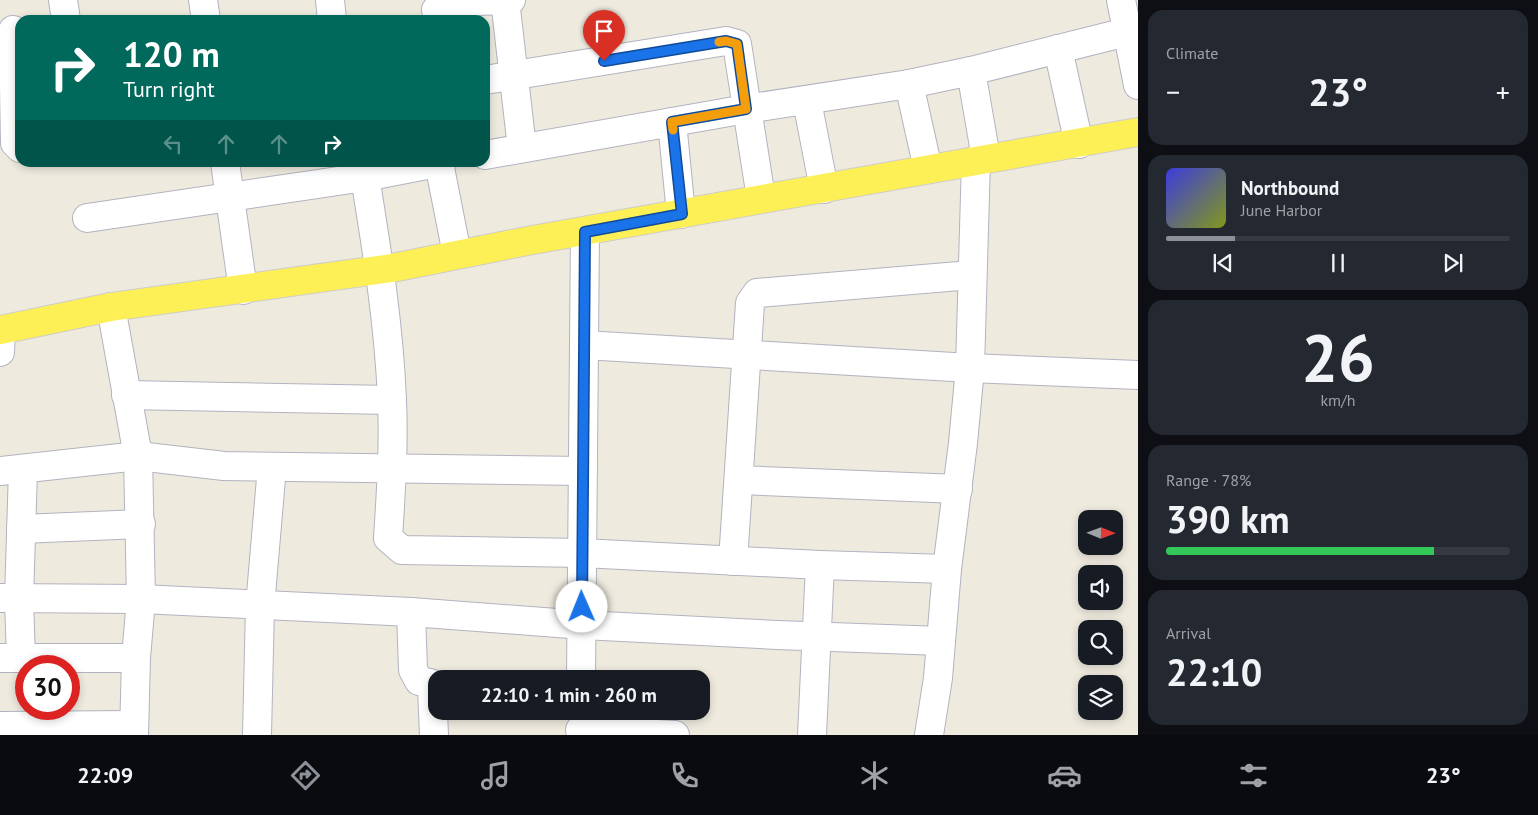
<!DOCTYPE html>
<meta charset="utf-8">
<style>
:root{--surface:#171b24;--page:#242831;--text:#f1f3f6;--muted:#9ea1a6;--line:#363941;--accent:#8c9099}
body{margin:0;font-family:"PT Sans",sans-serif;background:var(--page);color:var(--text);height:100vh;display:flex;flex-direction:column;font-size:19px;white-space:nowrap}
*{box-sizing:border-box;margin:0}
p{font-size:16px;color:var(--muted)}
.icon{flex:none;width:28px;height:28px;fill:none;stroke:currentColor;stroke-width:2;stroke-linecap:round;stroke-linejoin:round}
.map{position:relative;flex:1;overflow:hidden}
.details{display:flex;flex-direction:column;gap:10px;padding:10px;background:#0d0f14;width:400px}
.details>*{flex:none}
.hud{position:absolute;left:15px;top:15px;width:475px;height:152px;border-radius:15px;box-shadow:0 2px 8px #0003;background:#00695c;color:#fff;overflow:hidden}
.needle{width:32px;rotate:91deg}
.buttons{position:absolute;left:1078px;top:510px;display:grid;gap:10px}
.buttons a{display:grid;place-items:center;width:45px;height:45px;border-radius:10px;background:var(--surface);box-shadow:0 2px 8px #0003;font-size:25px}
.speed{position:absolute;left:15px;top:655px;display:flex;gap:10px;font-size:25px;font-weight:700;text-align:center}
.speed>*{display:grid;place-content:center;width:65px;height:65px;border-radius:50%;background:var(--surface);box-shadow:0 2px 8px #0003;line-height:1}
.speed .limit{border:8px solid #d22;background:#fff;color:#111}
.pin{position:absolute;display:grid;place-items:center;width:42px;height:42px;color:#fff;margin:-51px -21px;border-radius:50% 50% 50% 0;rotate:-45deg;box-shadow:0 0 5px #0007}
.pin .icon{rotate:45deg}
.me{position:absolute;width:55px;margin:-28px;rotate:359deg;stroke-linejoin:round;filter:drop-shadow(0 0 4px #0008)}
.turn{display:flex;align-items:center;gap:18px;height:105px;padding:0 25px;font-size:22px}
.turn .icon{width:65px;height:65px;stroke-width:2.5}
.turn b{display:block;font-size:35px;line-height:42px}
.lanes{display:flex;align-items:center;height:48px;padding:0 25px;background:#0003;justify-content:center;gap:25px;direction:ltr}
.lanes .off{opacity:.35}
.big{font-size:38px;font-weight:600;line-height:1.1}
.details .tile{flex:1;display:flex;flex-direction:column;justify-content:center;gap:8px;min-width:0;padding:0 18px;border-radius:15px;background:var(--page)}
.details .dial{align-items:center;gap:0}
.dial b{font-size:65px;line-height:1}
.song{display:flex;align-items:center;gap:15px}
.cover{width:60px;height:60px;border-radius:8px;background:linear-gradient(135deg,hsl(240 70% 55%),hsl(70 70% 35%))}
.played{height:5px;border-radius:2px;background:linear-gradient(90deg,var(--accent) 20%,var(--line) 20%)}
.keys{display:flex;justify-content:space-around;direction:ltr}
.heat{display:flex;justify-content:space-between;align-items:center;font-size:28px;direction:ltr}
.charge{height:8px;border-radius:4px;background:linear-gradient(90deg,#34c759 78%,var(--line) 0)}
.trip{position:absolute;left:428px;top:670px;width:282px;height:50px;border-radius:15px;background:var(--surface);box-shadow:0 2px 8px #0003;font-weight:600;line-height:50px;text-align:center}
.dock{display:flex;height:80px;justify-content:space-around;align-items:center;background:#090b0e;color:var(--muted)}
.dock .icon{width:35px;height:35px}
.dock .on{color:var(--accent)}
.dock b{font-size:22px;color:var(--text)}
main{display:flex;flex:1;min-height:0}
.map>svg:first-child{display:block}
</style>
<main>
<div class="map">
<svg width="1138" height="735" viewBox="0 0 1138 735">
<rect width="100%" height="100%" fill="#efeade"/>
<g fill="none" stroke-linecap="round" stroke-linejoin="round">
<defs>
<g id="minor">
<path d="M 63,0 L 66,20"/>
<path d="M 203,0 L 206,20"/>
<path d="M 330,0 L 332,20"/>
<path d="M 505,0 L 522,148"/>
<path d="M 1121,0 L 1138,85"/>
<path d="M 438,20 L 436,10 L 443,2 L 511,0"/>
<path d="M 13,30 L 15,143 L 20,148"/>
<path d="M 1058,49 L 1079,144"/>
<path d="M 971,71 L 986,158"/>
<path d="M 485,80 L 726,41 L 737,44 L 761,198"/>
<path d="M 909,84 L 928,169"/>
<path d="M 807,101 L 824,189"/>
<path d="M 672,122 L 681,214"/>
<path d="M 485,155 L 746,109 L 909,84 L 971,71 L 1138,29"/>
<path d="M 225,162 L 243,290"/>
<path d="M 439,163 L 457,254"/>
<path d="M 365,177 C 377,251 389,325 392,400 C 394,446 391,492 388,538 L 402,550 L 582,553 L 820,565 L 947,569"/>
<path d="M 87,218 L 365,177 L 442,162"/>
<path d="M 111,307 L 138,456 L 141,599 L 136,658 L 134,735"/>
<path d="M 584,345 L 970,368 L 1138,375"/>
<path d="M 0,352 L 1,330"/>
<path d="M 126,395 L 392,400"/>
<path d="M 0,471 L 138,456 L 224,466 L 583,471"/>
<path d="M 739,480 L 958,489"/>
<path d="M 21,529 L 141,524"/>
<path d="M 733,561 L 750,303 L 757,293 L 971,275"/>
<path d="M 0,598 L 141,599 L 411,612 L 583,625 L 777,635 L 941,641"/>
<path d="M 411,612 L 413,670 L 419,681 L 430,683 L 432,689 L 434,735"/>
<path d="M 0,658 L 136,658"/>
<path d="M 21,658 L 19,600 L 23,469"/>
<path d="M 581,679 L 585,232"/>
<path d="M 0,726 L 134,725"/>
<path d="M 580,730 L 675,735"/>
<path d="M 257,735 L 260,606 L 272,467"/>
<path d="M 812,735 L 820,565"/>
<path d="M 929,735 L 938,678 L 947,569 L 963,443 L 970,368 L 976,160"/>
</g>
<path id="major" d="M 0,330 L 111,307 L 392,268 L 527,241 L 1138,132"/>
</defs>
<!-- minor casing -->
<use href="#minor" stroke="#b2b3c1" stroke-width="30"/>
<!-- major casing -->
<use href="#major" stroke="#cdcdcd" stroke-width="30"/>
<!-- minor -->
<use href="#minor" stroke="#fff" stroke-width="28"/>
<!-- major -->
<use href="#major" stroke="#fdef56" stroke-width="28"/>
</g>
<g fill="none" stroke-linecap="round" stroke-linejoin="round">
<defs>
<path id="route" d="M 582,607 L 585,232 L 682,214 L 672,122 L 746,109 L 737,44 L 726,41 L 604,61"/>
</defs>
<!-- route casing -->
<use href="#route" stroke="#114b97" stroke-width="12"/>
<!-- route -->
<use href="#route" stroke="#1a73e8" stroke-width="9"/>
<!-- slow -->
<path stroke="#f59e0b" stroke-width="9" d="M 673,130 L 672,122 L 746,109 L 737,44 L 726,41 L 719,42"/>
</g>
</svg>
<div class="buttons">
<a><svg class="needle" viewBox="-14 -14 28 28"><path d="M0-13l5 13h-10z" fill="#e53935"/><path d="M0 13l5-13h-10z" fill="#9ea1a6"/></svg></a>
<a><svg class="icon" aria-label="sound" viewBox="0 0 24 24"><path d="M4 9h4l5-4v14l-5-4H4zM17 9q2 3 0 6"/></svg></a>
<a><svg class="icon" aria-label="search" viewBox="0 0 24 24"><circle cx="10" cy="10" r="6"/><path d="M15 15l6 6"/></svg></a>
<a><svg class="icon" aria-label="layers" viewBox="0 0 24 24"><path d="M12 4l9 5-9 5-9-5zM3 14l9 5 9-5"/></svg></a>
</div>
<div class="speed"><div class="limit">30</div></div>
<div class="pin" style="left:604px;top:61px;background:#d93025"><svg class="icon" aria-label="arrive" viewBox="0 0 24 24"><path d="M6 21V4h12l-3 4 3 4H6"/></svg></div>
<svg class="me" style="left:582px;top:607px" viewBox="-20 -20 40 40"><circle r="19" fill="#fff"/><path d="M0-13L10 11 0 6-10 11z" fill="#1a73e8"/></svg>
<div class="trip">22:10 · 1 min · 260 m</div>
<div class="hud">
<div class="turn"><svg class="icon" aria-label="right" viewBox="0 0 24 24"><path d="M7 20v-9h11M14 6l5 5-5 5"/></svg><div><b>120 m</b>Turn right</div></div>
<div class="lanes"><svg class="icon off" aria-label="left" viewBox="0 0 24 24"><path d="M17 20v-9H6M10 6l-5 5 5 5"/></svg><svg class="icon off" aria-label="ahead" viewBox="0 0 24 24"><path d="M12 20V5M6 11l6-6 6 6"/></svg><svg class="icon off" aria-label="ahead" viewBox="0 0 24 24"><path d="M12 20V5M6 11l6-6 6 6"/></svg><svg class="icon" aria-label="right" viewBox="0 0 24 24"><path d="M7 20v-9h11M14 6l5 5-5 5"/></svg></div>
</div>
</div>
<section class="details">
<div class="tile"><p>Climate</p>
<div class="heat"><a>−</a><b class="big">23°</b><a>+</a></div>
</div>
<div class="tile">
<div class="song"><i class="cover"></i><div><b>Northbound</b><p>June Harbor</p></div></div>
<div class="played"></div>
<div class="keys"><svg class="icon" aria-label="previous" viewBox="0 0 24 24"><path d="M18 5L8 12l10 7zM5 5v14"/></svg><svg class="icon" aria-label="pause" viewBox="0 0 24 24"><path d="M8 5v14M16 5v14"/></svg><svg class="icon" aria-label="next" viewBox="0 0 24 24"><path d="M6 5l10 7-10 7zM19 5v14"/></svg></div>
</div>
<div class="tile dial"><b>26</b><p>km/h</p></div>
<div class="tile"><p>Range · 78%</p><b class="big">390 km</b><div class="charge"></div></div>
<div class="tile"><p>Arrival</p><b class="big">22:10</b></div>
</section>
</main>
<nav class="dock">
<b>22:09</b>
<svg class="icon on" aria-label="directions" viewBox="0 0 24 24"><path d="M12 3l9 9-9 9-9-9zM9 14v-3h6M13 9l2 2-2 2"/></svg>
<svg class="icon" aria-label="music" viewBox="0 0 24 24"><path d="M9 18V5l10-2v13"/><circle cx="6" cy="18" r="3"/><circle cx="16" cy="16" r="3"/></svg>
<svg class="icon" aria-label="phone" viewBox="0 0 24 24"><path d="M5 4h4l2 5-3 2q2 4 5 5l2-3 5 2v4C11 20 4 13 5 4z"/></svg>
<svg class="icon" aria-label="climate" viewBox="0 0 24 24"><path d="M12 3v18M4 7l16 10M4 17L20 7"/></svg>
<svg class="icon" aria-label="car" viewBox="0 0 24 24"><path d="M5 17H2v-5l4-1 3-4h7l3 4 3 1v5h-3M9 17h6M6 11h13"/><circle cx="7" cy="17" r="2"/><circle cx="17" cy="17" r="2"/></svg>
<svg class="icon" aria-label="filters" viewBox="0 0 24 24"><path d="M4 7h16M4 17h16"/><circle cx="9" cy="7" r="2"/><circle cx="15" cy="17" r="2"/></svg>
<b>23°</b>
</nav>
